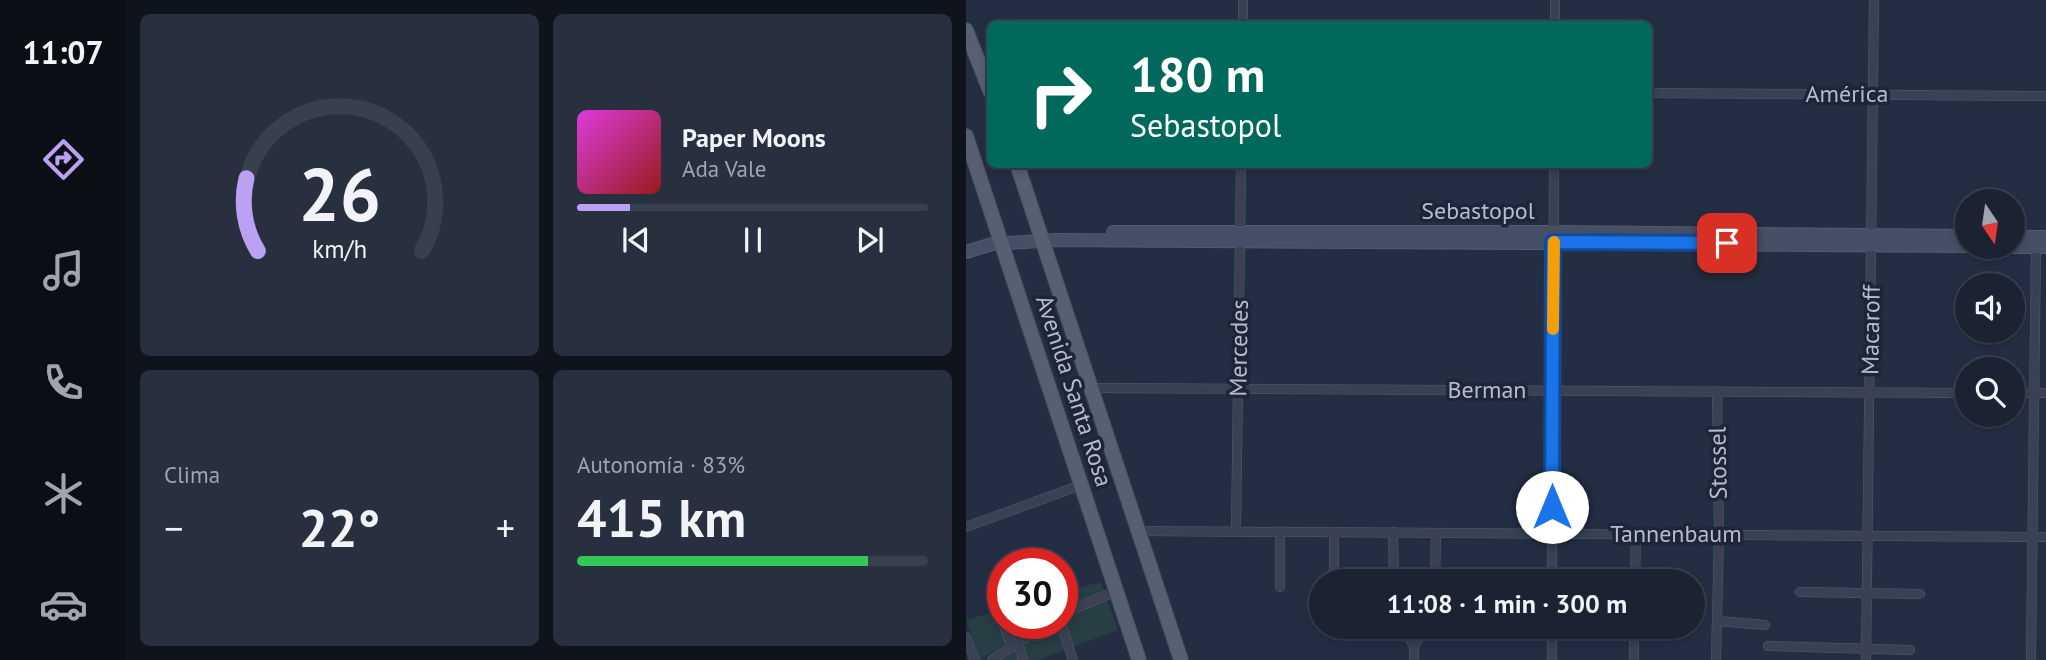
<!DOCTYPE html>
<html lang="es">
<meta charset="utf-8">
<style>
:root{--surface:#1b2232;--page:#282f3e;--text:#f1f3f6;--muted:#a0a4ac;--line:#393f4d;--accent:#bca0f2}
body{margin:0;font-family:"PT Sans",sans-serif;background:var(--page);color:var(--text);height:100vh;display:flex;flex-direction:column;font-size:26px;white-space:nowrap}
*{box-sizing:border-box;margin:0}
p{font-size:23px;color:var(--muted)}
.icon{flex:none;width:38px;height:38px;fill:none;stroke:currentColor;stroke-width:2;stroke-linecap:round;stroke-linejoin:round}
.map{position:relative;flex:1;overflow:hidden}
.side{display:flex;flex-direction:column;gap:14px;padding:14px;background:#0f131c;width:840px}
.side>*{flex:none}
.hud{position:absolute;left:21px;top:21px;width:665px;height:147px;border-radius:10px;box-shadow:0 4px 10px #0003,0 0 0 2px var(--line);background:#00695c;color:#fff;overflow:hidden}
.needle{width:46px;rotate:167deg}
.controls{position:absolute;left:989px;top:189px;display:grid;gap:14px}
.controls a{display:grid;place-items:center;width:70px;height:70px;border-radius:50%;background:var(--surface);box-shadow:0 4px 10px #0003,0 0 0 2px var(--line);font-size:35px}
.speed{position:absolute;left:21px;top:548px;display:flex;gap:14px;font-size:35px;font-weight:700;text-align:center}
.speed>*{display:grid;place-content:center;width:91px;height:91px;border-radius:50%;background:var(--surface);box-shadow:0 4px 10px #0003,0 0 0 2px var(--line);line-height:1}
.speed .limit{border:10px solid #d22;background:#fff;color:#111}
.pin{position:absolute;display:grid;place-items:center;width:60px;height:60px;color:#fff;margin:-30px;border-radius:14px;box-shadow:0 4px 10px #0006}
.me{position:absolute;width:77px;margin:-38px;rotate:0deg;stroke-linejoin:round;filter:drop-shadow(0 0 5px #0008)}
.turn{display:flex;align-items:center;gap:24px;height:147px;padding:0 28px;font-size:32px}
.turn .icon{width:91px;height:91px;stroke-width:2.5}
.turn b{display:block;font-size:49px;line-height:60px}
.big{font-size:52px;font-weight:700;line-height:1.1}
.side .tile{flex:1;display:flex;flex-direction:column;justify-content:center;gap:10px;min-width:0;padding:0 24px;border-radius:10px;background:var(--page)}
.side .dial{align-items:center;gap:0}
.dial svg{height:182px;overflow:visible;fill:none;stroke:var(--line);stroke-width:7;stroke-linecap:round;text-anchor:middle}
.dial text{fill:var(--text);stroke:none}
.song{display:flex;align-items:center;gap:21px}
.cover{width:84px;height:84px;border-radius:10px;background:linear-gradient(135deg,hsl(300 70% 55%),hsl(0 70% 35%))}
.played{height:7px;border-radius:4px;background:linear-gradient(90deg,var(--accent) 15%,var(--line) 15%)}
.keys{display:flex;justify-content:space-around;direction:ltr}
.heat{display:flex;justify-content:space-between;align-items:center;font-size:38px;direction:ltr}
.charge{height:10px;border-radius:5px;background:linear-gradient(90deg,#34c759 83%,var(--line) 0)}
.side .tiles{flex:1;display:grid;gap:14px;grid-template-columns:repeat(2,1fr)}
.trip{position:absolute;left:343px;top:569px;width:396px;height:70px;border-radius:35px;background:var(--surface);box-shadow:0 4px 10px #0003,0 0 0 2px var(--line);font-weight:700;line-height:70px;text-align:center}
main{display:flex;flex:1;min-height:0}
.tabs{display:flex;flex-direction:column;width:126px;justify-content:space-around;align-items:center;background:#0b0e14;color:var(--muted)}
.tabs .icon{width:49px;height:49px}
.tabs .current{color:var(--accent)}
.tabs b{font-size:32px;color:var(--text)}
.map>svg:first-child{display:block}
</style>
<main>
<nav class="tabs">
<b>11:07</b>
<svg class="icon current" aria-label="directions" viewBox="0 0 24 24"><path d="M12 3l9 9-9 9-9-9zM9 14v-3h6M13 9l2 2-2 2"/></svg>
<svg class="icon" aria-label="music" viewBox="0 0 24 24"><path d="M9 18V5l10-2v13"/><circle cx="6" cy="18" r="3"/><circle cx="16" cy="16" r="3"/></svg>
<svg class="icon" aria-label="phone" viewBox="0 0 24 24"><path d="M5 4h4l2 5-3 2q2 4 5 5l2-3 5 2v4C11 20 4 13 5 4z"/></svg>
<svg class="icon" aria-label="climate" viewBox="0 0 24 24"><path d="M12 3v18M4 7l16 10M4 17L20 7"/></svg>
<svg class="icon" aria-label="car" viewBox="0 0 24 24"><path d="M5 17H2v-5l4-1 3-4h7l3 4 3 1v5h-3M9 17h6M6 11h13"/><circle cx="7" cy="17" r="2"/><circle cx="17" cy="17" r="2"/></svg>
</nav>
<section class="side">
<div class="tiles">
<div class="tile dial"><svg viewBox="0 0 100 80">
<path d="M14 69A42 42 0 1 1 86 69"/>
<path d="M14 69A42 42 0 0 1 9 37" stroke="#bca0f2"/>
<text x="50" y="56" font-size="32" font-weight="700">26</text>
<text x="50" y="72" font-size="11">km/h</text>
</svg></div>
<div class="tile">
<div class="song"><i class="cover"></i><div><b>Paper Moons</b><p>Ada Vale</p></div></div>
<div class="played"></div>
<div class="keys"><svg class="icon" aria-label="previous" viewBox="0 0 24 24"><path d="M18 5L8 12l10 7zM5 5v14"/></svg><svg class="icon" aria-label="pause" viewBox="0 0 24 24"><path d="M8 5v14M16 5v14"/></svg><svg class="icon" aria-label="next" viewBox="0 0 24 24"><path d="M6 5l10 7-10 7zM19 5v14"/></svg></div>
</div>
<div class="tile"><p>Clima</p>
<div class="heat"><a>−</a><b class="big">22°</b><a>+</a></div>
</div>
<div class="tile"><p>Autonomía · 83%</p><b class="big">415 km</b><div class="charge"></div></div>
</div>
</section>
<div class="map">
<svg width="1080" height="660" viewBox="0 0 1080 660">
<rect width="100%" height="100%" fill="#242e43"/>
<!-- green -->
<g fill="#263e44">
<path d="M 135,582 L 138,592 L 96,608 L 96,592 Z"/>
<path d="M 141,600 L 152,630 L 71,660 L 32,660 L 88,623 L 96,623 L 100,615 Z"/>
<path d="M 37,609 L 37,623 L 73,623 L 14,660 L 0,620 Z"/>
</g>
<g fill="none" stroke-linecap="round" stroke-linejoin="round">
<defs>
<g id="street">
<path d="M 277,24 L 277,0"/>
<path d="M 589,24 L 589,0"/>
<path d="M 682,93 L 1080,96"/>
<path d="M 125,388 L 1001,393"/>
<path d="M 1046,393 L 1080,393"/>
<path d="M 0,527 L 115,485"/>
<path d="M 172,531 L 1080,537"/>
<path d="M 270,531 L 275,164"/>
<path d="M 427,532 L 428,581"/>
<path d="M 71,552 L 75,564"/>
<path d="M 368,581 L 368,532"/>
<path d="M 469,581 L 470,533"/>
<path d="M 586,581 L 588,164"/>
<path d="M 669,581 L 670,534"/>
<path d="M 314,587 L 314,532"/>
<path d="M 34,589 L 37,599"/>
<path d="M 834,592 L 954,594"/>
<path d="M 96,613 L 149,592"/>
<path d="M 751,621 L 799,625"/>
<path d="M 37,623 L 46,647"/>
<path d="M 95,623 L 107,660"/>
<path d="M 437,626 L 448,646 L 448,660"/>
<path d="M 586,626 L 586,660"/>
<path d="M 0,637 L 9,660"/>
<path d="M 52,643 L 57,660"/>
<path d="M 448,646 L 461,626"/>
<path d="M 802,646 L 944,650"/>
<path d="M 26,660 L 81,623"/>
<path d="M 668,660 L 668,626"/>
<path d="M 750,660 L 753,534 L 751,391"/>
<path d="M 900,660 L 908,0"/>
<path d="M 1065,660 L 1070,242"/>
</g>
<g id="secondary">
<path d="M 147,232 L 588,232 L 1001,236"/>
<path d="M 1046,237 L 1080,237"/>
<path d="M 1041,247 L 1080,247"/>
<path d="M 0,252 L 26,244 L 89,240 L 1001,246"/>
</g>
<g id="primary">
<path d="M 0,30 L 24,91"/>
<path d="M 0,136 L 173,660"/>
<path d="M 51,164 L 215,660"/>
</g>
</defs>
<!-- street casing -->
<use href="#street" stroke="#545c6d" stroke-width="10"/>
<!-- secondary casing -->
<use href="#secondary" stroke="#545c6d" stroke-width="14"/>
<!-- primary casing -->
<use href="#primary" stroke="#424a5c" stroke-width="16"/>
<!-- street -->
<use href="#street" stroke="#394152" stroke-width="9"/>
<!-- secondary -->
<use href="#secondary" stroke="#464f66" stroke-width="12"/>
<!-- primary -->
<use href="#primary" stroke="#576072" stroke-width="14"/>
</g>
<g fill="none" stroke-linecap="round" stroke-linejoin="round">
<defs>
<path id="route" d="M 586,507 L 587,242 L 761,243"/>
</defs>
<!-- route casing -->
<use href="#route" stroke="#114b97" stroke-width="18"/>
<!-- route -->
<use href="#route" stroke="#1a73e8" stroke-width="12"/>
<!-- slow -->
<path stroke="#f59e0b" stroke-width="12" d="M 587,329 L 588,242"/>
</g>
<g text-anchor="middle" stroke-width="7" stroke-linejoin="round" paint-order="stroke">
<!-- street labels -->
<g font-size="24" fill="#b6bccc" stroke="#1d2638">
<text x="881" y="102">América</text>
<text x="512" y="219">Sebastopol</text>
<text transform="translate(905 330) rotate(-89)" y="8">Macaroff</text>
<text transform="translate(273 348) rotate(-89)" y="8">Mercedes</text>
<text x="521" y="398">Berman</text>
<text transform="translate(108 391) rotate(72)" y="8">Avenida Santa Rosa</text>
<text transform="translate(752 463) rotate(-91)" y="8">Stossel</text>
<text x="710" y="542">Tannenbaum</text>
</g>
</g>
</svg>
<div class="controls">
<a><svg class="needle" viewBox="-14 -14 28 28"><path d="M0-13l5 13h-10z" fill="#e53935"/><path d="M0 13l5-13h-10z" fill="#a0a4ac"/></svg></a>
<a><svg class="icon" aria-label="sound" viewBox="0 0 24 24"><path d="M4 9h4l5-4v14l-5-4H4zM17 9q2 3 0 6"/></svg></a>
<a><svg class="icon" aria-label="search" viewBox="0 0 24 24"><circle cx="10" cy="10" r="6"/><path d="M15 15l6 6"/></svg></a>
</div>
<div class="speed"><div class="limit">30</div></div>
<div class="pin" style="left:761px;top:243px;background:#d93025"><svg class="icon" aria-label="arrive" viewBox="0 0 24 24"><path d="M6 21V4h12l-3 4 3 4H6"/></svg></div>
<svg class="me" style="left:586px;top:507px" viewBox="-20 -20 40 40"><circle r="19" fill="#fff"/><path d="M0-13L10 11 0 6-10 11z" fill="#1a73e8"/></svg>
<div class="trip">11:08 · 1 min · 300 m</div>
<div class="hud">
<div class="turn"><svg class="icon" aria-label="right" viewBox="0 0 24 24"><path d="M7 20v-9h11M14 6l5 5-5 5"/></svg><div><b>180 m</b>Sebastopol</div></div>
</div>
</div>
</main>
